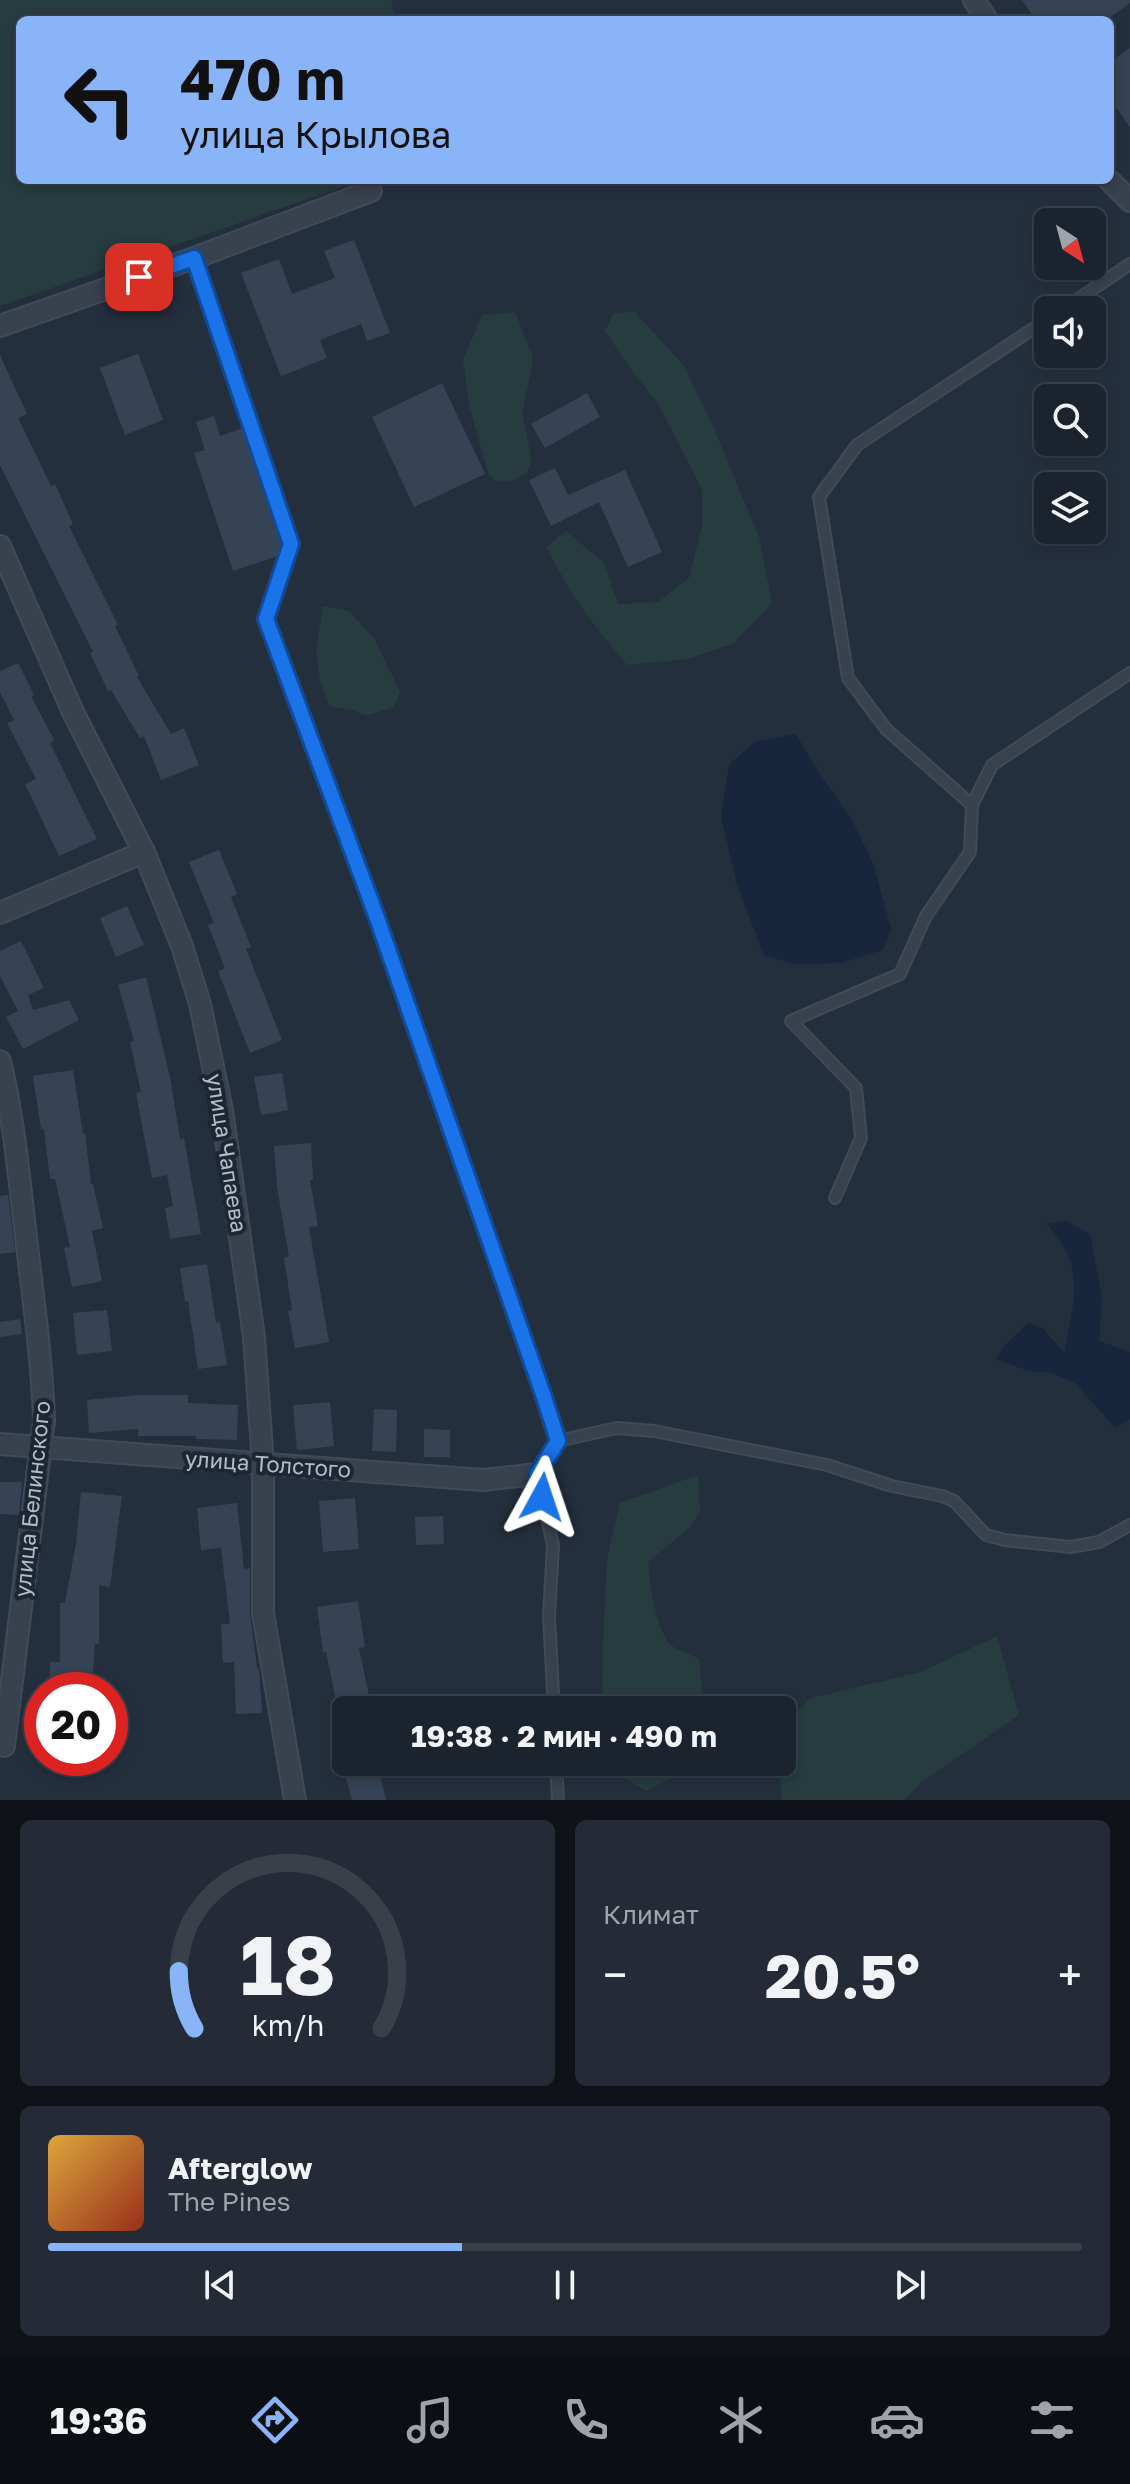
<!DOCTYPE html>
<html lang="ru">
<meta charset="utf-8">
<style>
:root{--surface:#1b232e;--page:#242b36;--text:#f1f3f6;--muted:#a0a4aa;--line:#39404a;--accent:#8ab4f8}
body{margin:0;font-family:"Golos Text",sans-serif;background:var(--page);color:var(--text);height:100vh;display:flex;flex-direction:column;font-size:30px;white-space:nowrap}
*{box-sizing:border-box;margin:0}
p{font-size:26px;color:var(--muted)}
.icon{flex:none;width:44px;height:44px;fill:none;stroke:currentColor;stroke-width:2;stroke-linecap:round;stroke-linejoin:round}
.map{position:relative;height:1800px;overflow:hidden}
.side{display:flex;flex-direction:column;gap:20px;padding:20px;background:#0f1319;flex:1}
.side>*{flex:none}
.hud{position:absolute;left:16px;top:16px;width:1098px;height:168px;border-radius:12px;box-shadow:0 4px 12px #0003,0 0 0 2px var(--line);background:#8ab4f8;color:#111;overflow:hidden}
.needle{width:52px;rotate:144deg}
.buttons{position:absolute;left:1034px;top:208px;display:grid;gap:16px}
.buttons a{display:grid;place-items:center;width:72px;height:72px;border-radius:12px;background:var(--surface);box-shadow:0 4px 12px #0003,0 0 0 2px var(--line);font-size:40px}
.speed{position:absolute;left:24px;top:1672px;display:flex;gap:16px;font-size:40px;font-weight:700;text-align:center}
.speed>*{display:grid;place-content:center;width:104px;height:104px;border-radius:50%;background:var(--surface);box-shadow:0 4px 12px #0003,0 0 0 2px var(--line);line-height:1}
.speed .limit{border:12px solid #d22;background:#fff;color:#111}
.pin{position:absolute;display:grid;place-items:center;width:68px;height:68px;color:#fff;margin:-34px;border-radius:16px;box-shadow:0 4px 12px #0006}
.me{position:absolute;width:88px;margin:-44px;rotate:5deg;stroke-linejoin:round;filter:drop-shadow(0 0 6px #0008)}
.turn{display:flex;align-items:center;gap:28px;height:168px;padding:0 32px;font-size:36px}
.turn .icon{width:104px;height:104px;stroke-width:2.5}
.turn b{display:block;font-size:56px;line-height:68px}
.big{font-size:60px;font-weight:700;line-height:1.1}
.side .tile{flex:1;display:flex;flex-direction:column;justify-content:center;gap:12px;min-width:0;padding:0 28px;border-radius:12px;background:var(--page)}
.side .dial{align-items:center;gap:0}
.dial svg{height:208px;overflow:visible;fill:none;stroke:var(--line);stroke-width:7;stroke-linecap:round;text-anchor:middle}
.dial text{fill:var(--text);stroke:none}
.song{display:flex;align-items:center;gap:24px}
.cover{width:96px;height:96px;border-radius:12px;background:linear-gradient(135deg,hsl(40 70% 55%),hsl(10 70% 35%))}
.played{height:8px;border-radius:4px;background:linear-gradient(90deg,var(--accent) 40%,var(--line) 40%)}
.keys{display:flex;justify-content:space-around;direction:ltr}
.heat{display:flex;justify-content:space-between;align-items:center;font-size:44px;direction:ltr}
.side .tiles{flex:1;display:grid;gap:20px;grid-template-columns:1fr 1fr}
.tile:last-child{grid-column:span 2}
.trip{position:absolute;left:332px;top:1696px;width:464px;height:80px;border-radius:12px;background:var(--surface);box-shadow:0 4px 12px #0003,0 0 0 2px var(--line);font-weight:700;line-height:80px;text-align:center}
.dock{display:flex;height:128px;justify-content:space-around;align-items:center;background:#0b0e12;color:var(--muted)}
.dock .icon{width:56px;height:56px}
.dock .current{color:var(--accent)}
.dock b{font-size:36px;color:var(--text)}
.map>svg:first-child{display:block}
</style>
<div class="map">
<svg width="1130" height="1800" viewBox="0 0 1130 1800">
<rect width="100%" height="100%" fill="#242f3e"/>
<!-- green -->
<g fill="#263c3f">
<path d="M 0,0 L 391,0 L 396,20 L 20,20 L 20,180 L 362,180 L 0,306 Z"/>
<path d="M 515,312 L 532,355 L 532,367 L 522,412 L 532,461 L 527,472 L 514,480 L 497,482 L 489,475 L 477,434 L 469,404 L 463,360 L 482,315 Z"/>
<path d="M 635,312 L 684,366 L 713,426 L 759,537 L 772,603 L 734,643 L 688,659 L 627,665 C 595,628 568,591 546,547 L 566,531 L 604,563 L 618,604 L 658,602 L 689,578 L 702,526 L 702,490 L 658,403 L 633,372 L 605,331 L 614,313 Z"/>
<path d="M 323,606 L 349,611 L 375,640 L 400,692 L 394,707 L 365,716 L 355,711 L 329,706 L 320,680 L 316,650 Z"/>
<path d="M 698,1475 L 700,1512 L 689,1528 L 648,1562 C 650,1583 655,1628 670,1644 C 676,1650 691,1655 699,1659 L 704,1710 L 602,1710 L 603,1643 L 607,1559 L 620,1503 Z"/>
<path d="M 997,1636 L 1019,1715 L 920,1783 L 905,1800 L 782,1800 L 778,1762 L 782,1762 L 782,1725 L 811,1698 L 921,1672 Z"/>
<path d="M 610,1762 L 689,1762 L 686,1770 L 647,1791 L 613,1772 Z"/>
</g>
<!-- water -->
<g fill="#17263c">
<path d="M 796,734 L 818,771 L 852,820 L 873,863 L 891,928 L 883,950 L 841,963 L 793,964 L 764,955 L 737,885 L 721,817 L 729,764 L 757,741 Z"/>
<path d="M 1066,1221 L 1090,1234 L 1102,1297 L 1099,1341 L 1130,1352 L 1130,1419 L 1115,1428 L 1075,1383 L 1052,1373 L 1028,1371 L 996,1359 L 1005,1345 L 1029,1323 L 1044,1329 L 1064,1353 C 1070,1321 1081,1287 1068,1255 C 1064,1244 1054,1233 1047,1224 Z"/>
</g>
<!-- building -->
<g fill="#364354">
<path d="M 1022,0 L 1130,0 L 1130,3 L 1106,20 L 1036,20 Z"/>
<path d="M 1130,48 L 1130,127 L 1110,99 L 1110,62 Z"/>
<path d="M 354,240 L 390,333 L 367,341 L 361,324 L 320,340 L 327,358 L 281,376 L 241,273 L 279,259 L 292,294 L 335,278 L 324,251 Z"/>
<path d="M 138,354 L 163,420 L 125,435 L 100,368 Z"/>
<path d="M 0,355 L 27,414 L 18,418 L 51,486 L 55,484 L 73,524 L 69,526 L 118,625 L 115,626 L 139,676 L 137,677 L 171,734 L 184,728 L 199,765 L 161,780 L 144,736 L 140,738 L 111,690 L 108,691 L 90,653 L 93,652 L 0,465 Z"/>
<path d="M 442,383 L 485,474 L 414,507 L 372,417 Z"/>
<path d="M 587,393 L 600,417 L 545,448 L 531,424 Z"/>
<path d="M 214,416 L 220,436 L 243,428 L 283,544 L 278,556 L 233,571 L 194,453 L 205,450 L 196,422 Z"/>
<path d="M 555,468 L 568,495 L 625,470 L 662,552 L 628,567 L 599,502 L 551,526 L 529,480 Z"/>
<path d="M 18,663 L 34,695 L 31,696 L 54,740 L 50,743 L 97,839 L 59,856 L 25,784 L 36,779 L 7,723 L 14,720 L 0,692 L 0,671 Z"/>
<path d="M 219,850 L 237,894 L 231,897 L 251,947 L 246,949 L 282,1040 L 250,1053 L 218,971 L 225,968 L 208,925 L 214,923 L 189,862 Z"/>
<path d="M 127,906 L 144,945 L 116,957 L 100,918 Z"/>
<path d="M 21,941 L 44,988 L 28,995 L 33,1010 L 69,1000 L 79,1020 L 23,1049 L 6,1017 L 18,1011 L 0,976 L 0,951 Z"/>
<path d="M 146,977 L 170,1077 L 180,1139 L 184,1138 L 201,1234 L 170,1239 L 165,1208 L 173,1206 L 167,1175 L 152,1178 L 136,1093 L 141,1092 L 130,1042 L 134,1041 L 118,985 Z"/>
<path d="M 73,1070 L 83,1134 L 85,1133 L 91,1184 L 93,1184 L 103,1228 L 92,1231 L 102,1281 L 72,1287 L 64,1248 L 70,1247 L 55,1179 L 50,1179 L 44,1129 L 41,1129 L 33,1076 Z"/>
<path d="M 282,1073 L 288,1110 L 261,1115 L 254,1077 Z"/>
<path d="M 311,1143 L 313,1180 L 310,1180 L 318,1226 L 309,1227 L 329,1342 L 295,1348 L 288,1311 L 292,1310 L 284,1258 L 289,1257 L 277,1187 L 274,1146 Z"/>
<path d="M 8,1195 L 15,1252 L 0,1254 L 0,1196 Z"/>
<path d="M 207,1264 L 216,1323 L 220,1322 L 227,1365 L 198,1369 L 188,1301 L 185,1302 L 180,1268 Z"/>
<path d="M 107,1310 L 112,1351 L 77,1355 L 73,1313 Z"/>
<path d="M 20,1319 L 22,1334 L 0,1337 L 0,1322 Z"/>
<path d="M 138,1395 L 188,1395 L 188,1403 L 238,1405 L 237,1440 L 196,1439 L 196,1436 L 138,1436 L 138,1429 L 89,1433 L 87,1400 Z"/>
<path d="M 330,1402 L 334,1446 L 297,1450 L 293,1405 Z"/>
<path d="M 374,1409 L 397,1410 L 396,1452 L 372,1451 Z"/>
<path d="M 424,1429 L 450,1430 L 450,1457 L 424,1457 Z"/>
<path d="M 0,1482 L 22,1482 L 19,1515 L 0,1514 Z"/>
<path d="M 81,1492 L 122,1496 L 110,1587 L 99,1585 L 99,1644 L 95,1644 L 92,1690 L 49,1690 L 50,1662 L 60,1662 L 60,1603 L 65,1603 L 76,1543 Z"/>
<path d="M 355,1498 L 359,1549 L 323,1552 L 319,1501 Z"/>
<path d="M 237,1503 L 244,1569 L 250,1568 L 250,1613 L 257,1668 L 259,1669 L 262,1713 L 236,1714 L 234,1662 L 223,1663 L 221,1624 L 230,1624 L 221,1548 L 201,1550 L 197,1508 Z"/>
<path d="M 443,1516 L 444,1544 L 416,1545 L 415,1517 Z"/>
<path d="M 358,1601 L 365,1647 L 359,1648 L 369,1696 L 361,1697 L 365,1710 L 338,1710 L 326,1652 L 323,1653 L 317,1607 Z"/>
<path d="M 346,1711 L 346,1759 L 341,1759 L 330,1716 Z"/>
<path d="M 342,1762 L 377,1762 L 386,1800 L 352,1800 Z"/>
</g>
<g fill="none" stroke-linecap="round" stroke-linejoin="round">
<defs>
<g id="service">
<path d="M 194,258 L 291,544 L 266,619 L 376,915 L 516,1311 L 558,1441 L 537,1474 L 553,1545 L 549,1616 L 554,1710"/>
<path d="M 1062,310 L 1130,264"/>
<path d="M 972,805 L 886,729 L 848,678 L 819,497 L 857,445 L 1048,319"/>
<path d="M 835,1198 L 861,1138 L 856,1088 L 791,1021 L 900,974 L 926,916 L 970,852 L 972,805 L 992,765 L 1130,673"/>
<path d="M 558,1441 L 617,1428 L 654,1431 L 827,1465 L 892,1486 L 942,1496 L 954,1501 L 986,1535 L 1005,1540 L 1071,1547 L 1099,1542 L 1130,1525"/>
<path d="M 556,1762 L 558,1800"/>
</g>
<g id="minor">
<path d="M 974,0 L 987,20"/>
<path d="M 1109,180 L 1130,201"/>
<path d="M 0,326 L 194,258 L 371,191"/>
<path d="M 0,546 L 73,712 L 144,852 L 182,946 L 200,1004 L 222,1110 L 254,1337 L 263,1464 L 263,1613 L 295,1800"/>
<path d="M 0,913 L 144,852"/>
<path d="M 0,1061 C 14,1119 19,1178 26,1237 C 33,1298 42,1359 44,1420 L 4,1746"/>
<path d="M 0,1444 L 483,1480 L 537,1474"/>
</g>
</defs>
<!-- service casing -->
<use href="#service" stroke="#414a57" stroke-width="14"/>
<!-- minor casing -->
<use href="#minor" stroke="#414a57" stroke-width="24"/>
<!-- service -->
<use href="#service" stroke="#38414e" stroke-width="10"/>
<!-- minor -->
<use href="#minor" stroke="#38414e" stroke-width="20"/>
</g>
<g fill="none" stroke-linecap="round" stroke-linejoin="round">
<defs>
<path id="route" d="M 139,277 L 194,258 L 291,544 L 266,619 L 376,915 L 544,1397 L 558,1441 L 537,1474 L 542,1497"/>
</defs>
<!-- route casing -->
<use href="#route" stroke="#114b97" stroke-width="20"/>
<!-- route -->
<use href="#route" stroke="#1a73e8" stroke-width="14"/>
</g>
<g text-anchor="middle" stroke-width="8" stroke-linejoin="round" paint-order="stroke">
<!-- street labels -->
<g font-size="22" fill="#b4bcc9" stroke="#1d2633">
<text transform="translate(227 1153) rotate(81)" y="8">улица Чапаева</text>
<text transform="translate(268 1464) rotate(4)" y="8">улица Толстого</text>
<text transform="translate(32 1499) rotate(-84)" y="8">улица Белинского</text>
</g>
</g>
</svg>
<div class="buttons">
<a><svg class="needle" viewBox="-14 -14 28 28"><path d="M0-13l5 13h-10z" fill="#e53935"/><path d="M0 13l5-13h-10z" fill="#a0a4aa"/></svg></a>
<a><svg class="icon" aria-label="sound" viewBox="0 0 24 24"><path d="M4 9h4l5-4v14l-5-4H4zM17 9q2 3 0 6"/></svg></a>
<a><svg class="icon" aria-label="search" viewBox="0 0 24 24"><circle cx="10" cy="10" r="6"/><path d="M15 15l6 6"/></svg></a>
<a><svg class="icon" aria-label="layers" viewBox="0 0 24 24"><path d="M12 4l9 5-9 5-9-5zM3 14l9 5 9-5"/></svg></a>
</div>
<div class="speed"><div class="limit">20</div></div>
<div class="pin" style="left:139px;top:277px;background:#d93025"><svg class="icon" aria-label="arrive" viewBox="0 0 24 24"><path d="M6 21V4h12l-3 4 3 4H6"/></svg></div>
<svg class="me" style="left:542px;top:1497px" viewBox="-20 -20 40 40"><path d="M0-17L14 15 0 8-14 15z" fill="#1a73e8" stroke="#fff" stroke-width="4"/></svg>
<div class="trip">19:38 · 2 мин · 490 m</div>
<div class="hud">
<div class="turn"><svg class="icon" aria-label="left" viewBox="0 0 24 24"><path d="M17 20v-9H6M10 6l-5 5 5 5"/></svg><div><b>470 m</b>улица Крылова</div></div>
</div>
</div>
<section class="side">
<div class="tiles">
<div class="tile dial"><svg viewBox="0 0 100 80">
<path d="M14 69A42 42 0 1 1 86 69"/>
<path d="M14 69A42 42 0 0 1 8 47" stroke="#8ab4f8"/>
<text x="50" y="56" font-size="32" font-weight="700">18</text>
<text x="50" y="72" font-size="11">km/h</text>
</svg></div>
<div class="tile"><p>Климат</p>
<div class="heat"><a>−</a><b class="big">20.5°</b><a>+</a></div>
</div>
<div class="tile">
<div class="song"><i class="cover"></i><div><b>Afterglow</b><p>The Pines</p></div></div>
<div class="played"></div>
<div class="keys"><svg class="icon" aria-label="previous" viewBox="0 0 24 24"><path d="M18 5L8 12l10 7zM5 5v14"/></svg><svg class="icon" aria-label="pause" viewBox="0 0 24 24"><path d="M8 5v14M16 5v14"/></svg><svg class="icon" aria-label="next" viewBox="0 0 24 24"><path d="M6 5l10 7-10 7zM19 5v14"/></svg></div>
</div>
</div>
</section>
<nav class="dock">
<b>19:36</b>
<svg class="icon current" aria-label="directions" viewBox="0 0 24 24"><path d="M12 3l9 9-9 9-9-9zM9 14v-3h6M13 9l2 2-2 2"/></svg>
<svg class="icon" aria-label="music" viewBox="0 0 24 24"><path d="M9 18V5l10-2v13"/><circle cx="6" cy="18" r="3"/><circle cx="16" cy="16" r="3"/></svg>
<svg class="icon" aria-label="phone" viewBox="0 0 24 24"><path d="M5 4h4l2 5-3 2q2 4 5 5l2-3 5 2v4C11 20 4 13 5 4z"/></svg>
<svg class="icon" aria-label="climate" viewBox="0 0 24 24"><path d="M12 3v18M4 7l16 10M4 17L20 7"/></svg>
<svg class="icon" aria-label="car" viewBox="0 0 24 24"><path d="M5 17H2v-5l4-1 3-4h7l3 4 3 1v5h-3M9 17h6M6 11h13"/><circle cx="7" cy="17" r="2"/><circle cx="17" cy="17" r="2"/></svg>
<svg class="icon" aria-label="filters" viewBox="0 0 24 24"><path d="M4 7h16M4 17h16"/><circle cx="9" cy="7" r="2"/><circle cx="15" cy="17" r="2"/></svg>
</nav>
